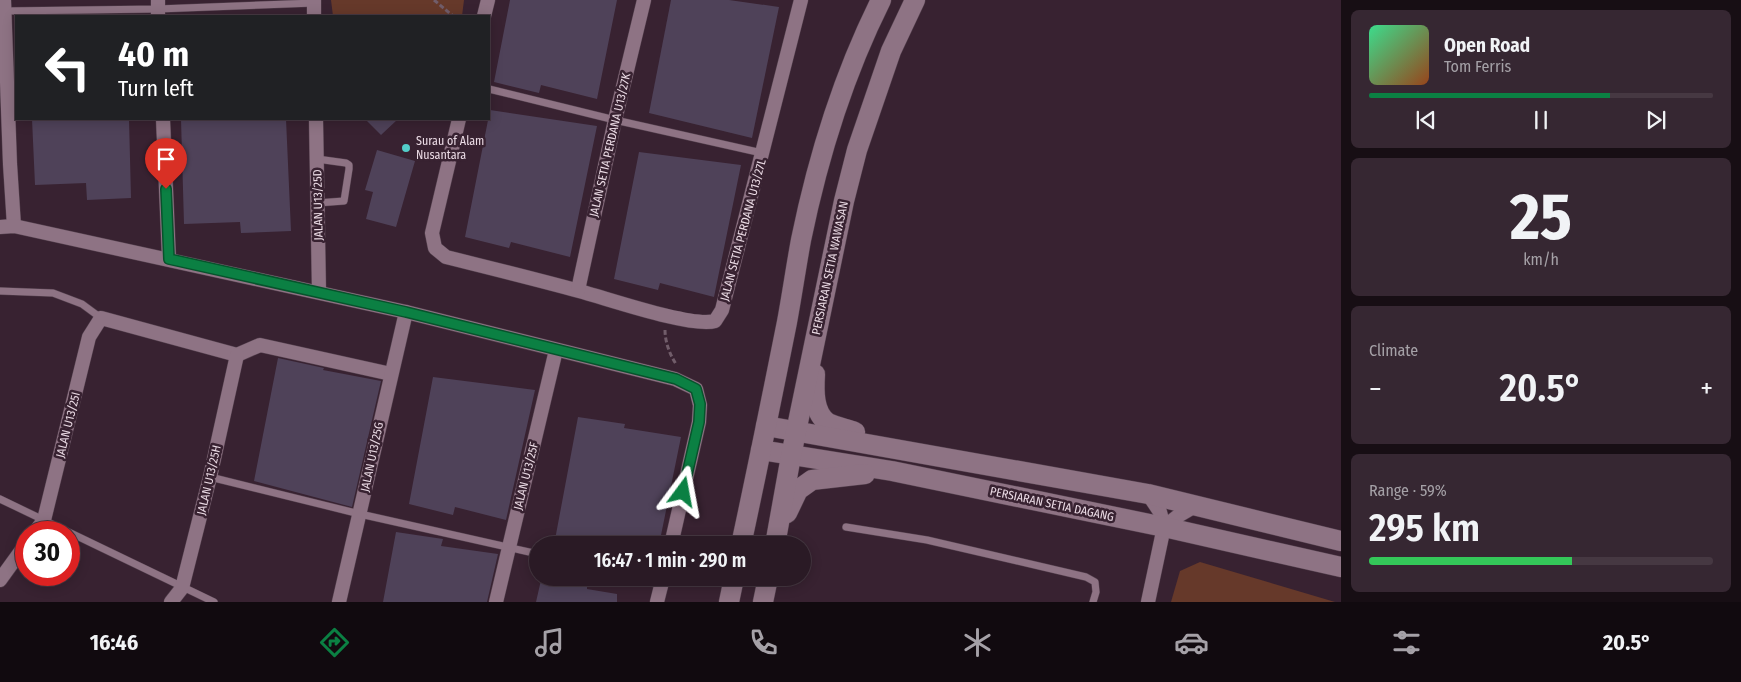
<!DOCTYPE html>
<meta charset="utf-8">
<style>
:root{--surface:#2a1a25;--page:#362732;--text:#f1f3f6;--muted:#a5a1a7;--line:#463842;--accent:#0b8043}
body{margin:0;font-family:"Fira Sans Condensed",sans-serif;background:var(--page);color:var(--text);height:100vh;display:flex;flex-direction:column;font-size:19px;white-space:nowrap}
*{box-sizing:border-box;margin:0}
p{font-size:16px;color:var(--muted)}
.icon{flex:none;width:28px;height:28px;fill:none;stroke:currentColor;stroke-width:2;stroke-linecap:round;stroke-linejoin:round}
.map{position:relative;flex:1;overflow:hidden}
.drawer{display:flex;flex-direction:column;gap:10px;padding:10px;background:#170e14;width:400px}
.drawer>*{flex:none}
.guide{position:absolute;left:15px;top:15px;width:475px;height:105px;border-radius:0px;box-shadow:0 2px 12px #0003,0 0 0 1px var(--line);background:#202124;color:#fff;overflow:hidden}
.speed{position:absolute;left:15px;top:521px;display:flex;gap:10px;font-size:25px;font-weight:700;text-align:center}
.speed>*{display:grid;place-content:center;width:65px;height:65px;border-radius:50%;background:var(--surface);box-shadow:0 2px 12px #0003,0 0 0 1px var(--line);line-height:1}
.speed .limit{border:8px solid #d22;background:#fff;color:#111}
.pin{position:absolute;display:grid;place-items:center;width:42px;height:42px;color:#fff;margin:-51px -21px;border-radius:50% 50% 50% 0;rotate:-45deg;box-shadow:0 0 5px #0007}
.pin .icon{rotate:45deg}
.me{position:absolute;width:55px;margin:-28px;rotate:13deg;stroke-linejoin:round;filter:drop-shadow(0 0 4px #0008)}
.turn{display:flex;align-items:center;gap:18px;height:105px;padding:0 20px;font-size:22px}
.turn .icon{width:65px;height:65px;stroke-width:2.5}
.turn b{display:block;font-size:35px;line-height:42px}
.big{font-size:38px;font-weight:600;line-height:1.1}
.drawer .card{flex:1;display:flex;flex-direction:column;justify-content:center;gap:8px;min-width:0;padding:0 18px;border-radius:8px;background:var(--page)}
.drawer .dial{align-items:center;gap:0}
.dial b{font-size:65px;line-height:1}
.song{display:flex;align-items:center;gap:15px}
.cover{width:60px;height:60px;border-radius:8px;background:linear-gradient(135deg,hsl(150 70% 55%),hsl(20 70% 35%))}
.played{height:5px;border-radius:2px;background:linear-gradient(90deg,var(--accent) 70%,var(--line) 70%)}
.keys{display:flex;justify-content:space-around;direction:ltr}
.heat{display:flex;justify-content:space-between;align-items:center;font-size:28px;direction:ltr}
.charge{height:8px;border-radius:4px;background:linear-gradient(90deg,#34c759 59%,var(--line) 0)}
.trip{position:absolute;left:529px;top:536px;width:282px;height:50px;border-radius:25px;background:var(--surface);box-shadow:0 2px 12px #0003,0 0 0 1px var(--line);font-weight:600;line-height:50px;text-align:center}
.dock{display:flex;height:80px;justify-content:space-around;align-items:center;background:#110a0f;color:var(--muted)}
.dock .icon{width:35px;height:35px}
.dock .on{color:var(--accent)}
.dock b{font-size:22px;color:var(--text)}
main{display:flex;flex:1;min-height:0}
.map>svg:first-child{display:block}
</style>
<main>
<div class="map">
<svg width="1341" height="602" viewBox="0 0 1341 602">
<rect width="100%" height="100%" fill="#382231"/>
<!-- green -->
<g fill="#66392a">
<path d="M 331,0 L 464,0 L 462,16 L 333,16 Z"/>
<path d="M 1200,562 L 1335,602 L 1171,602 L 1180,571 Z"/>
</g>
<!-- building -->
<g fill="#4f4259">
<path d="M 510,0 L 617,0 L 597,99 L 541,85 L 539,93 L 494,82 Z"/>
<path d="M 671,0 L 729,0 L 779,7 L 752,138 L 649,113 Z"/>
<path d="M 490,110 L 597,126 L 570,257 L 511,242 L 509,248 L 465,237 Z"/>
<path d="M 32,119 L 129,119 L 131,198 L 87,200 L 86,183 L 35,185 Z"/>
<path d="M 181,119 L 286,119 L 291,231 L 241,233 L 240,222 L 184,224 Z"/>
<path d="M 365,119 L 398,119 L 381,135 Z"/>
<path d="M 377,150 L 415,161 L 396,227 L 366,219 L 373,192 L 365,190 Z"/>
<path d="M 639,152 L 741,165 L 714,297 L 660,283 L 658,290 L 614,279 Z"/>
<path d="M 278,358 L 324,368 L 323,370 L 381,381 L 352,507 L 254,481 Z"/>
<path d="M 433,377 L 535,390 L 506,520 L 455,507 L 453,515 L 409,504 Z"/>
<path d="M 578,417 L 625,424 L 624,428 L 681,437 L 659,545 L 554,545 Z"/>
<path d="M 396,532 L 443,539 L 441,546 L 498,554 L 487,602 L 383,602 Z"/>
<path d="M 541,580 L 587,586 L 587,589 L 617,594 L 617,602 L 536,602 Z"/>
</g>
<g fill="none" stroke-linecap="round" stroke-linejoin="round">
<defs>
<g id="lane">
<path d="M 5,11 L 158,9 L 314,3"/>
<path d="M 489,89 L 615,120 L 762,153"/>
<path d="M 317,159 L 346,163 L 349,165 L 349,169 L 344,201 L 317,203"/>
<path d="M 0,291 L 53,293 L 82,304 L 101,318"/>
<path d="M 210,477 L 360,514 L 538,554"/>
<path d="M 0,499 L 214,602"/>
<path d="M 846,527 L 927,540 L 1086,577 L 1095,582 L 1096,592 L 1093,602"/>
<path d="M 630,578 L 661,585"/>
</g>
<g id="street">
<path d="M 4,0 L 10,164 L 14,226"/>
<path d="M 158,0 L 158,16"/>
<path d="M 314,0 L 314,16"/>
<path d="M 484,16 L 488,0"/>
<path d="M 163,119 L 169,259"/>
<path d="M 316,119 L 319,292"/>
<path d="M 459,119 L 432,233 L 435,248 L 446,257 C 490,268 535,279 579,291 C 606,298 692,328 715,321 L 722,310 L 801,0"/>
<path d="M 0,227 L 14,226 L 406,312 L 675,379 L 696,389 L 700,405 L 699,422 L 671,545"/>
<path d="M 578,290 L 615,120 L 644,0"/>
<path d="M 1148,494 L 1160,512 L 1164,527 L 1148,602"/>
<path d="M 1164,527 L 1178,516 L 1195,506"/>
<path d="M 35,532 L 44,520 L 89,337 L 101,318 L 237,355 L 260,345 L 391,374"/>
<path d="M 0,580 L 26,544"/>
<path d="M 171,602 L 182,588 L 210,477 L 237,355"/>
<path d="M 339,602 L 406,312"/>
<path d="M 496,602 L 556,350"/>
<path d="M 657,602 L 663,578"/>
</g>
<g id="secondary">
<path d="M 815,374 C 814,390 813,413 828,423 C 836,427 847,429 855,432"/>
<path d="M 766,426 L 1148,494 L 1341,541"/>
<path d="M 761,450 L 892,471 L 1164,527 L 1341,567"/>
<path d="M 787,513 L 798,490 L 812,480 L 865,474"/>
<path d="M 741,545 C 757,471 772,397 787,322 C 792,295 796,267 801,240 C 818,157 843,76 881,0"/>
<path d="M 775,545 L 791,456 L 844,201 L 857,150 L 891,51 L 915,0"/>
<path d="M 729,602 L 734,578"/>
<path d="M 763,602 L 768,578"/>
</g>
</defs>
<!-- lane casing -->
<use href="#lane" stroke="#54414e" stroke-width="8"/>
<!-- street casing -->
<use href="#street" stroke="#54414e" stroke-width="15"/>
<!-- secondary casing -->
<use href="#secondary" stroke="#54414e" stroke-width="21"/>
<!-- path -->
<g stroke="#715d6a" stroke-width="3" stroke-dasharray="5 2.5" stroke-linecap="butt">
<path d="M 434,0 L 453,16"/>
<path d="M 665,330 C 665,342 670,355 676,364"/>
</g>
<!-- lane -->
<use href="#lane" stroke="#8e7384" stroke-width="7"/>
<!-- street -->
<use href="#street" stroke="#8e7384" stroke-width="14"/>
<!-- secondary -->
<use href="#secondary" stroke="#8e7384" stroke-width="20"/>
</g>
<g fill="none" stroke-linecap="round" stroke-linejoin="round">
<defs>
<path id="route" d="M 166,189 L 169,259 L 406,312 L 676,379 L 696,389 L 700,404 L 699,422 L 683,492"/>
</defs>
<!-- route casing -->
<use href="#route" stroke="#07532c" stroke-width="12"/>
<!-- route -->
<use href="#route" stroke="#0b8043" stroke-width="9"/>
</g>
<!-- markers -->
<circle fill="#53cdc9" stroke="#382231" stroke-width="2" cx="406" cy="148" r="5"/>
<g text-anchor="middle" stroke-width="5" stroke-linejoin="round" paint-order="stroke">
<!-- poi labels -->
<g font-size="12" fill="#ebdbe5" stroke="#382231" text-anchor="start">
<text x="416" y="145">Surau of Alam<tspan x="416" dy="14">Nusantara</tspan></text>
</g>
<!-- street labels -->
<g font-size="12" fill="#ebdbe5" stroke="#382231">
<text transform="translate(610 145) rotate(-77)" y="4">JALAN SETIA PERDANA U13/27K</text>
<text transform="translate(318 205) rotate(-91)" y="4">JALAN U13/25D</text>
<text transform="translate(743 230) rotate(-75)" y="4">JALAN SETIA PERDANA U13/27L</text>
<text transform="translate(830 268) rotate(-78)" y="4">PERSIARAN SETIA WAWASAN</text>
<text transform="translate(68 425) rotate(-76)" y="4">JALAN U13/25I</text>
<text transform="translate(372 457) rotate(-78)" y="4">JALAN U13/25G</text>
<text transform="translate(526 476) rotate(-76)" y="4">JALAN U13/25F</text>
<text transform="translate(209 480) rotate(-77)" y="4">JALAN U13/25H</text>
<text transform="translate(1052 504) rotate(12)" y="4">PERSIARAN SETIA DAGANG</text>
</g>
</g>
</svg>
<div class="speed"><div class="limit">30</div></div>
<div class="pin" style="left:166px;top:189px;background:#d93025"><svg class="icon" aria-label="arrive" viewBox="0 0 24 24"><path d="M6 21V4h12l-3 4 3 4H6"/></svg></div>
<svg class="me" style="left:683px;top:492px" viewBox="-20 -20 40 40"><path d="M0-17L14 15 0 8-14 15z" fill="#0b8043" stroke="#fff" stroke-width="4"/></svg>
<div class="trip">16:47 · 1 min · 290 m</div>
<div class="guide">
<div class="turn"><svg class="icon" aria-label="left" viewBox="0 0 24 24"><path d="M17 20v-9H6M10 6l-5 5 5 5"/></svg><div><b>40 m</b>Turn left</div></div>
</div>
</div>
<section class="drawer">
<div class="card">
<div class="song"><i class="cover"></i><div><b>Open Road</b><p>Tom Ferris</p></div></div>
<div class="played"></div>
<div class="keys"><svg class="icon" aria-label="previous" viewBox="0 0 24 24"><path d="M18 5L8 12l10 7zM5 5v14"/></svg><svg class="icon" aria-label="pause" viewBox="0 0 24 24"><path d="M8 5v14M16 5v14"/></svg><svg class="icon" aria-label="next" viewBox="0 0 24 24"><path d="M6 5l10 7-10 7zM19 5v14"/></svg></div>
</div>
<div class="card dial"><b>25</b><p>km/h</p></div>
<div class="card"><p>Climate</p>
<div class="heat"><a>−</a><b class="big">20.5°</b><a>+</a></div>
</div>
<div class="card"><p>Range · 59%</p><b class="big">295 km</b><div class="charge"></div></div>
</section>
</main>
<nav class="dock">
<b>16:46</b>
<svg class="icon on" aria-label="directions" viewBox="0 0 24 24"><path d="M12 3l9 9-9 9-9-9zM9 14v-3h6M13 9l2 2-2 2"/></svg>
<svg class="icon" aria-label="music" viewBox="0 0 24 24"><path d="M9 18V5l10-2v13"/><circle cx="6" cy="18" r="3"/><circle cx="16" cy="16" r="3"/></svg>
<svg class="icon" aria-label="phone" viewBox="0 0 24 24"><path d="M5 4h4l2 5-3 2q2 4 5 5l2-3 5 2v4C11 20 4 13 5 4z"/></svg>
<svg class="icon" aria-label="climate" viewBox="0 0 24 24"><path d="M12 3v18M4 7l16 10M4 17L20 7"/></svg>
<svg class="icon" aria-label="car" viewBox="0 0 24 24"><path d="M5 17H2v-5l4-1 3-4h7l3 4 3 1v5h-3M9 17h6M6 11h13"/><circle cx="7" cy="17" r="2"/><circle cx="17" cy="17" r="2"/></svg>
<svg class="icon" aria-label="filters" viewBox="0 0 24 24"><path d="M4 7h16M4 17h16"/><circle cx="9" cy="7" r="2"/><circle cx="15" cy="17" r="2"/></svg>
<b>20.5°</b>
</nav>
